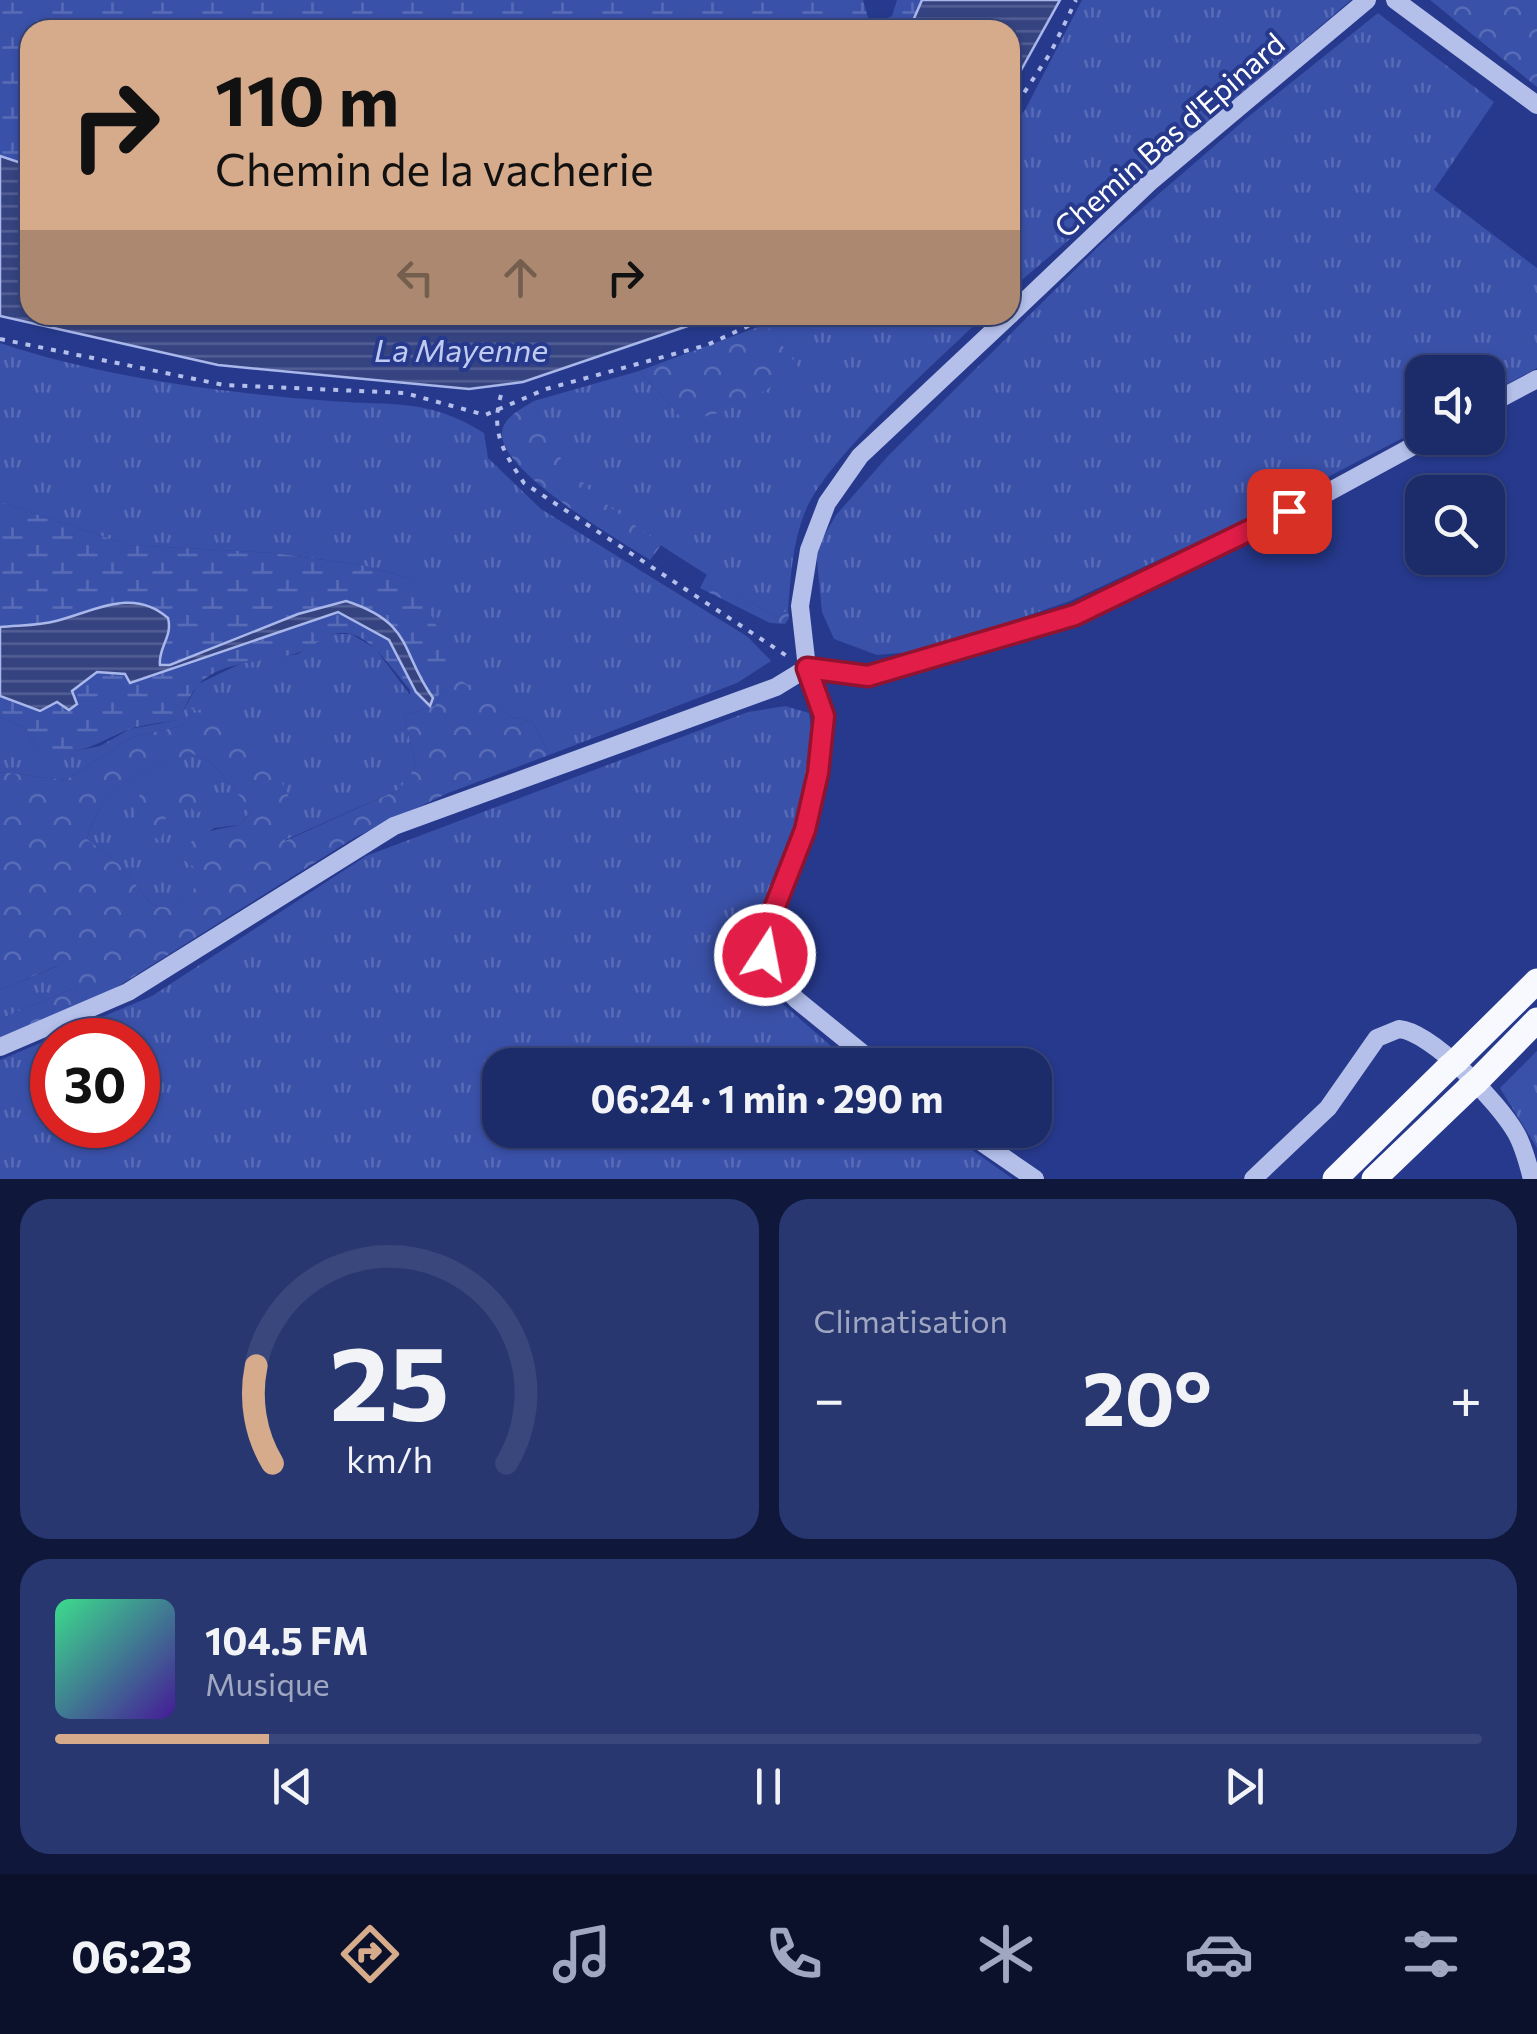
<!DOCTYPE html>
<html lang="fr">
<meta charset="utf-8">
<style>
:root{--surface:#1c2b69;--page:#293771;--text:#f1f3f6;--muted:#a0a7c0;--line:#3a477d;--accent:#d6ab8b}
body{margin:0;font-family:Commissioner,sans-serif;background:var(--page);color:var(--text);height:100vh;display:flex;flex-direction:column;font-size:38px;white-space:nowrap}
*{box-sizing:border-box;margin:0}
p{font-size:32px;color:var(--muted)}
.icon{flex:none;width:55px;height:55px;fill:none;stroke:currentColor;stroke-width:2;stroke-linecap:round;stroke-linejoin:round}
.map{position:relative;height:1179px;overflow:hidden}
.details{display:flex;flex-direction:column;gap:20px;padding:20px;background:#0f183a;flex:1}
.details>*{flex:none}
.guide{position:absolute;left:20px;top:20px;width:1000px;height:305px;border-radius:30px;box-shadow:0 2px 8px #0004,0 0 0 2px var(--line);background:#d6ab8b;color:#111;overflow:hidden}
.controls{position:absolute;left:1405px;top:355px;display:grid;gap:20px}
.controls a{display:grid;place-items:center;width:100px;height:100px;border-radius:20px;background:var(--surface);box-shadow:0 2px 8px #0004,0 0 0 2px var(--line);font-size:50px}
.speed{position:absolute;left:30px;top:1018px;display:flex;gap:20px;font-size:50px;font-weight:700;text-align:center}
.speed>*{display:grid;place-content:center;width:130px;height:130px;border-radius:50%;background:var(--surface);box-shadow:0 2px 8px #0004,0 0 0 2px var(--line);line-height:1}
.speed .limit{border:15px solid #d22;background:#fff;color:#111}
.pin{position:absolute;display:grid;place-items:center;width:85px;height:85px;color:#fff;margin:-42px;border-radius:20px;box-shadow:0 5px 15px #0006}
.me{position:absolute;width:110px;margin:-55px;rotate:11deg;stroke-linejoin:round;filter:drop-shadow(0 0 8px #0008)}
.turn{display:flex;align-items:center;gap:35px;height:210px;padding:0 30px;font-size:45px}
.turn .icon{width:130px;height:130px;stroke-width:2.5}
.turn b{display:block;font-size:70px;line-height:85px}
.lanes{display:flex;align-items:center;height:95px;padding:0 30px;background:#0003;justify-content:center;gap:50px;direction:ltr}
.lanes .off{opacity:.35}
.big{font-size:75px;font-weight:700;line-height:1.1}
.details .tile{flex:1;display:flex;flex-direction:column;justify-content:center;gap:15px;min-width:0;padding:0 35px;border-radius:30px;background:var(--page)}
.details .dial{align-items:center;gap:0}
.dial svg{height:260px;overflow:visible;fill:none;stroke:var(--line);stroke-width:7;stroke-linecap:round;text-anchor:middle}
.dial text{fill:var(--text);stroke:none}
.song{display:flex;align-items:center;gap:30px}
.cover{width:120px;height:120px;border-radius:15px;background:linear-gradient(135deg,hsl(150 70% 55%),hsl(260 70% 35%))}
.played{height:10px;border-radius:5px;background:linear-gradient(90deg,var(--accent) 15%,var(--line) 15%)}
.keys{display:flex;justify-content:space-around;direction:ltr}
.heat{display:flex;justify-content:space-between;align-items:center;font-size:55px;direction:ltr}
.details .tiles{flex:1;display:grid;gap:20px;grid-template-columns:1fr 1fr}
.tile:last-child{grid-column:span 2}
.trip{position:absolute;left:482px;top:1048px;width:570px;height:100px;border-radius:30px;background:var(--surface);box-shadow:0 2px 8px #0004,0 0 0 2px var(--line);font-weight:700;line-height:100px;text-align:center}
.dock{display:flex;height:160px;justify-content:space-around;align-items:center;background:#0b112a;color:var(--muted)}
.dock .icon{width:70px;height:70px}
.dock .selected{color:var(--accent)}
.dock b{font-size:45px;color:var(--text)}
.map>svg:first-child{display:block}
</style>
<div class="map">
<svg width="1537" height="1179" viewBox="0 0 1537 1179">
<defs>
<pattern id="grass-tufts" width="24" height="20" patternUnits="userSpaceOnUse" patternTransform="scale(2.5)"><rect width="24" height="20" fill="#3a51a9"/><path d="M3 7l-1-3M5 7V3M7 7l1-3M15 17l-1-3M17 17v-4M19 17l1-3" fill="none" stroke="#586bb6"/></pattern>
<pattern id="forest-crowns" width="20" height="18" patternUnits="userSpaceOnUse" patternTransform="scale(2.5)"><rect width="20" height="18" fill="#3a51a9"/><path d="M2 6a3 3 0 1 1 6 0M12 15a3 3 0 1 1 6 0" fill="none" stroke="#586bb6"/></pattern>
<pattern id="wetland-marsh" width="20" height="14" patternUnits="userSpaceOnUse" patternTransform="scale(2.5)"><rect width="20" height="14" fill="#3a51a9"/><path d="M1 5h8M5 5V1M11 12h8M15 12V8" fill="none" stroke="#586bb6"/></pattern>
<pattern id="water-rules" width="6" height="5" patternUnits="userSpaceOnUse" patternTransform="scale(2.5)"><rect width="6" height="5" fill="#354381"/><path d="M0 2.5h6" fill="none" stroke="#535f94"/></pattern>
</defs>
<rect width="100%" height="100%" fill="#26398c"/>
<!-- grass -->
<g fill="url(#grass-tufts)" fill-rule="evenodd">
<path d="M 1082,0 L 1351,0 L 1010,290 L 1010,128 L 1025,110 Z"/>
<path d="M 1378,13 L 1494,102 L 1434,190 L 1537,268 L 1537,368 L 1488,394 L 1488,372 L 1422,372 L 1422,428 L 1251,517 L 1070,601 L 924,651 L 877,655 L 834,639 L 822,612 L 816,550 L 836,515 L 888,456 L 1103,242 L 1248,117 Z"/>
<path d="M 787,315 L 985,315 C 939,360 827,457 805,512 C 792,544 791,576 788,610 L 776,618 C 718,580 596,512 557,459 C 544,441 540,422 534,401 L 639,371 L 682,418 L 799,369 L 766,324 Z"/>
<path d="M 0,343 C 100,377 225,393 331,401 C 392,406 429,398 484,433 L 488,458 L 541,509 L 748,637 L 771,661 L 737,683 L 549,755 L 533,722 L 512,717 L 451,674 L 435,706 L 404,715 L 416,766 L 400,789 L 283,841 C 313,780 234,741 192,709 L 182,726 L 132,737 L 66,780 L 0,772 L 0,717 L 24,727 L 36,747 L 75,751 L 100,746 L 130,729 L 178,720 L 198,684 L 242,663 L 298,654 L 329,634 L 351,634 L 375,648 L 410,695 L 412,579 L 361,565 L 274,553 L 128,545 L 0,502 Z"/>
<path d="M 785,706 L 809,713 C 822,784 774,886 744,951 L 762,986 L 853,1065 L 500,1065 L 500,1130 L 944,1130 L 1013,1179 L 0,1179 L 0,1060 L 152,996 L 366,856 L 748,712 ZM 52,1040 L 138,1040 L 138,1125 L 52,1125 Z"/>
<path d="M 193,754 L 211,762 L 251,810 L 240,825 L 214,828 L 181,858 L 204,873 L 196,888 L 171,908 L 152,905 L 120,865 L 87,839 C 103,784 142,767 193,754 Z"/>
<path d="M 58,966 L 77,987 L 0,1019 L 0,990 Z"/>
<path d="M 1537,1051 L 1537,1148 L 1500,1088 Z"/>
</g>
<!-- forest -->
<g fill="url(#forest-crowns)" fill-rule="evenodd">
<path d="M 1430,0 L 1537,0 L 1537,87 Z"/>
<path d="M 766,324 L 800,369 C 766,389 724,421 682,418 L 639,371 Z"/>
<path d="M 534,401 C 553,472 604,504 662,544 L 650,560 C 618,539 498,471 502,432 C 504,416 522,409 534,401 Z"/>
<path d="M 707,574 L 776,618 L 788,610 L 789,618 L 785,624 L 770,623 L 700,588 Z"/>
<path d="M 451,673 L 512,717 L 533,722 L 549,755 L 448,793 L 354,838 L 93,1002 L 0,1041 L 0,1019 L 77,987 L 57,966 L 0,990 L 0,772 L 66,780 L 132,737 L 182,726 L 192,708 C 228,732 294,768 292,819 C 292,826 287,834 285,841 L 400,789 L 416,766 L 404,715 L 435,706 ZM 193,754 L 211,762 L 251,810 L 240,825 C 213,831 194,829 181,858 L 203,873 L 196,887 L 171,908 L 152,905 L 120,865 L 87,839 C 103,784 143,767 193,754 Z"/>
<path d="M 164,780 C 182,781 201,792 205,810 L 195,813 L 189,804 L 171,804 C 162,816 168,829 160,840 L 138,831 L 133,806 L 142,791 Z"/>
</g>
<!-- wetland -->
<g fill="url(#wetland-marsh)">
<path d="M 0,0 L 863,0 L 870,25 L 892,16 L 897,0 L 922,0 L 909,30 L 30,30 L 30,166 L 0,156 Z"/>
<path d="M 0,502 L 128,545 L 274,553 L 361,565 L 412,579 C 433,620 466,665 430,708 C 401,689 382,642 351,634 C 327,628 314,649 294,654 C 264,662 220,661 198,685 C 190,694 184,709 179,720 C 163,723 144,724 130,729 C 94,743 77,761 36,747 L 24,727 L 0,717 Z"/>
</g>
<!-- water -->
<g fill="url(#water-rules)" stroke="#a9b7eb" stroke-width="2.5">
<path d="M 922,0 L 1060,0 L 1010,90 L 1010,30 L 909,30 Z"/>
<path d="M 0,156 L 30,166 L 30,315 L 720,315 L 523,382 L 469,389 L 218,365 L 0,316 Z"/>
<path d="M 346,601 C 414,623 400,652 433,698 L 430,706 L 416,692 L 389,640 L 338,612 L 130,683 L 125,674 L 97,672 L 72,691 L 77,704 L 69,710 L 57,702 L 40,711 L 0,696 L 0,627 C 18,625 38,626 56,621 C 95,611 133,587 168,618 C 173,637 158,647 160,665 L 170,665 L 298,614 Z"/>
</g>
<g fill="none" stroke-linecap="round" stroke-linejoin="round">
<!-- path -->
<g stroke="#b4bfea" stroke-width="4" stroke-dasharray="5 8" stroke-linecap="butt">
<path d="M 1010,114 L 1051,52 L 1076,0"/>
<path d="M 0,339 L 224,385 L 405,393 L 485,415 L 546,389 L 707,345 L 772,315"/>
<path d="M 501,395 C 490,432 504,453 524,483 L 790,658"/>
</g>
<!-- minor -->
<g stroke="#b4bfea" stroke-width="18">
<path d="M 1395,0 L 1537,105"/>
<path d="M 1010,315 L 1151,181 L 1367,0"/>
<path d="M 1488,405 L 1537,379"/>
<path d="M 807,668 L 868,676 L 1075,615 L 1325,494 L 1428,438"/>
<path d="M 0,1047 L 128,992 L 394,826 L 776,687 L 807,668"/>
<path d="M 877,1065 L 797,1000 L 774,976 L 765,955 L 765,932 L 805,830 L 824,716 L 807,668 L 800,606 L 809,550 L 827,503 L 860,456 L 1010,315"/>
<path d="M 964,1130 L 1035,1179"/>
<path d="M 1253,1179 L 1328,1108 L 1377,1038 L 1399,1029 C 1432,1032 1500,1104 1516,1133 C 1524,1147 1528,1164 1532,1179"/>
</g>
<!-- major -->
<g stroke="#f8f9fe" stroke-width="25">
<path d="M 1456,1061 L 1537,981"/>
<path d="M 1476,1082 L 1537,1020"/>
<path d="M 1335,1179 L 1449,1067"/>
<path d="M 1374,1179 L 1469,1088"/>
</g>
<!-- major-bridge -->
<g stroke="#f8f9fe" stroke-width="25">
<path d="M 1449,1067 L 1456,1061"/>
<path d="M 1469,1088 L 1476,1082"/>
</g>
</g>
<g fill="none" stroke-linecap="round" stroke-linejoin="round">
<defs>
<path id="route" d="M 765,955 L 765,932 L 805,830 L 818,773 L 824,716 L 807,668 L 868,676 L 1075,615 L 1289,511"/>
</defs>
<!-- route casing -->
<use href="#route" stroke="#92132f" stroke-width="25"/>
<!-- route -->
<use href="#route" stroke="#e11d48" stroke-width="18"/>
</g>
<g text-anchor="middle" stroke-width="8" stroke-linejoin="round" paint-order="stroke">
<!-- street labels -->
<g font-size="30" fill="#fff" stroke="#26398c">
<text transform="translate(1170 136) rotate(-41)" y="10">Chemin Bas d'Epinard</text>
</g>
<!-- water labels -->
<g font-size="32" font-style="italic" fill="#c0cbf1" stroke="#26398c">
<text x="461" y="362">La Mayenne</text>
</g>
</g>
</svg>
<div class="controls">
<a><svg class="icon" aria-label="sound" viewBox="0 0 24 24"><path d="M4 9h4l5-4v14l-5-4H4zM17 9q2 3 0 6"/></svg></a>
<a><svg class="icon" aria-label="search" viewBox="0 0 24 24"><circle cx="10" cy="10" r="6"/><path d="M15 15l6 6"/></svg></a>
</div>
<div class="speed"><div class="limit">30</div></div>
<div class="pin" style="left:1289px;top:511px;background:#d93025"><svg class="icon" aria-label="arrive" viewBox="0 0 24 24"><path d="M6 21V4h12l-3 4 3 4H6"/></svg></div>
<svg class="me" style="left:765px;top:955px" viewBox="-20 -20 40 40"><circle r="17" fill="#e11d48" stroke="#fff" stroke-width="3"/><path d="M0-11L8 9 0 5-8 9z" fill="#fff"/></svg>
<div class="trip">06:24 · 1 min · 290 m</div>
<div class="guide">
<div class="turn"><svg class="icon" aria-label="right" viewBox="0 0 24 24"><path d="M7 20v-9h11M14 6l5 5-5 5"/></svg><div><b>110 m</b>Chemin de la vacherie</div></div>
<div class="lanes"><svg class="icon off" aria-label="left" viewBox="0 0 24 24"><path d="M17 20v-9H6M10 6l-5 5 5 5"/></svg><svg class="icon off" aria-label="ahead" viewBox="0 0 24 24"><path d="M12 20V5M6 11l6-6 6 6"/></svg><svg class="icon" aria-label="right" viewBox="0 0 24 24"><path d="M7 20v-9h11M14 6l5 5-5 5"/></svg></div>
</div>
</div>
<section class="details">
<div class="tiles">
<div class="tile dial"><svg viewBox="0 0 100 80">
<path d="M14 69A42 42 0 1 1 86 69"/>
<path d="M14 69A42 42 0 0 1 9 39" stroke="#d6ab8b"/>
<text x="50" y="56" font-size="32" font-weight="700">25</text>
<text x="50" y="72" font-size="11">km/h</text>
</svg></div>
<div class="tile"><p>Climatisation</p>
<div class="heat"><a>−</a><b class="big">20°</b><a>+</a></div>
</div>
<div class="tile">
<div class="song"><i class="cover"></i><div><b>104.5 FM</b><p>Musique</p></div></div>
<div class="played"></div>
<div class="keys"><svg class="icon" aria-label="previous" viewBox="0 0 24 24"><path d="M18 5L8 12l10 7zM5 5v14"/></svg><svg class="icon" aria-label="pause" viewBox="0 0 24 24"><path d="M8 5v14M16 5v14"/></svg><svg class="icon" aria-label="next" viewBox="0 0 24 24"><path d="M6 5l10 7-10 7zM19 5v14"/></svg></div>
</div>
</div>
</section>
<nav class="dock">
<b>06:23</b>
<svg class="icon selected" aria-label="directions" viewBox="0 0 24 24"><path d="M12 3l9 9-9 9-9-9zM9 14v-3h6M13 9l2 2-2 2"/></svg>
<svg class="icon" aria-label="music" viewBox="0 0 24 24"><path d="M9 18V5l10-2v13"/><circle cx="6" cy="18" r="3"/><circle cx="16" cy="16" r="3"/></svg>
<svg class="icon" aria-label="phone" viewBox="0 0 24 24"><path d="M5 4h4l2 5-3 2q2 4 5 5l2-3 5 2v4C11 20 4 13 5 4z"/></svg>
<svg class="icon" aria-label="climate" viewBox="0 0 24 24"><path d="M12 3v18M4 7l16 10M4 17L20 7"/></svg>
<svg class="icon" aria-label="car" viewBox="0 0 24 24"><path d="M5 17H2v-5l4-1 3-4h7l3 4 3 1v5h-3M9 17h6M6 11h13"/><circle cx="7" cy="17" r="2"/><circle cx="17" cy="17" r="2"/></svg>
<svg class="icon" aria-label="filters" viewBox="0 0 24 24"><path d="M4 7h16M4 17h16"/><circle cx="9" cy="7" r="2"/><circle cx="15" cy="17" r="2"/></svg>
</nav>
